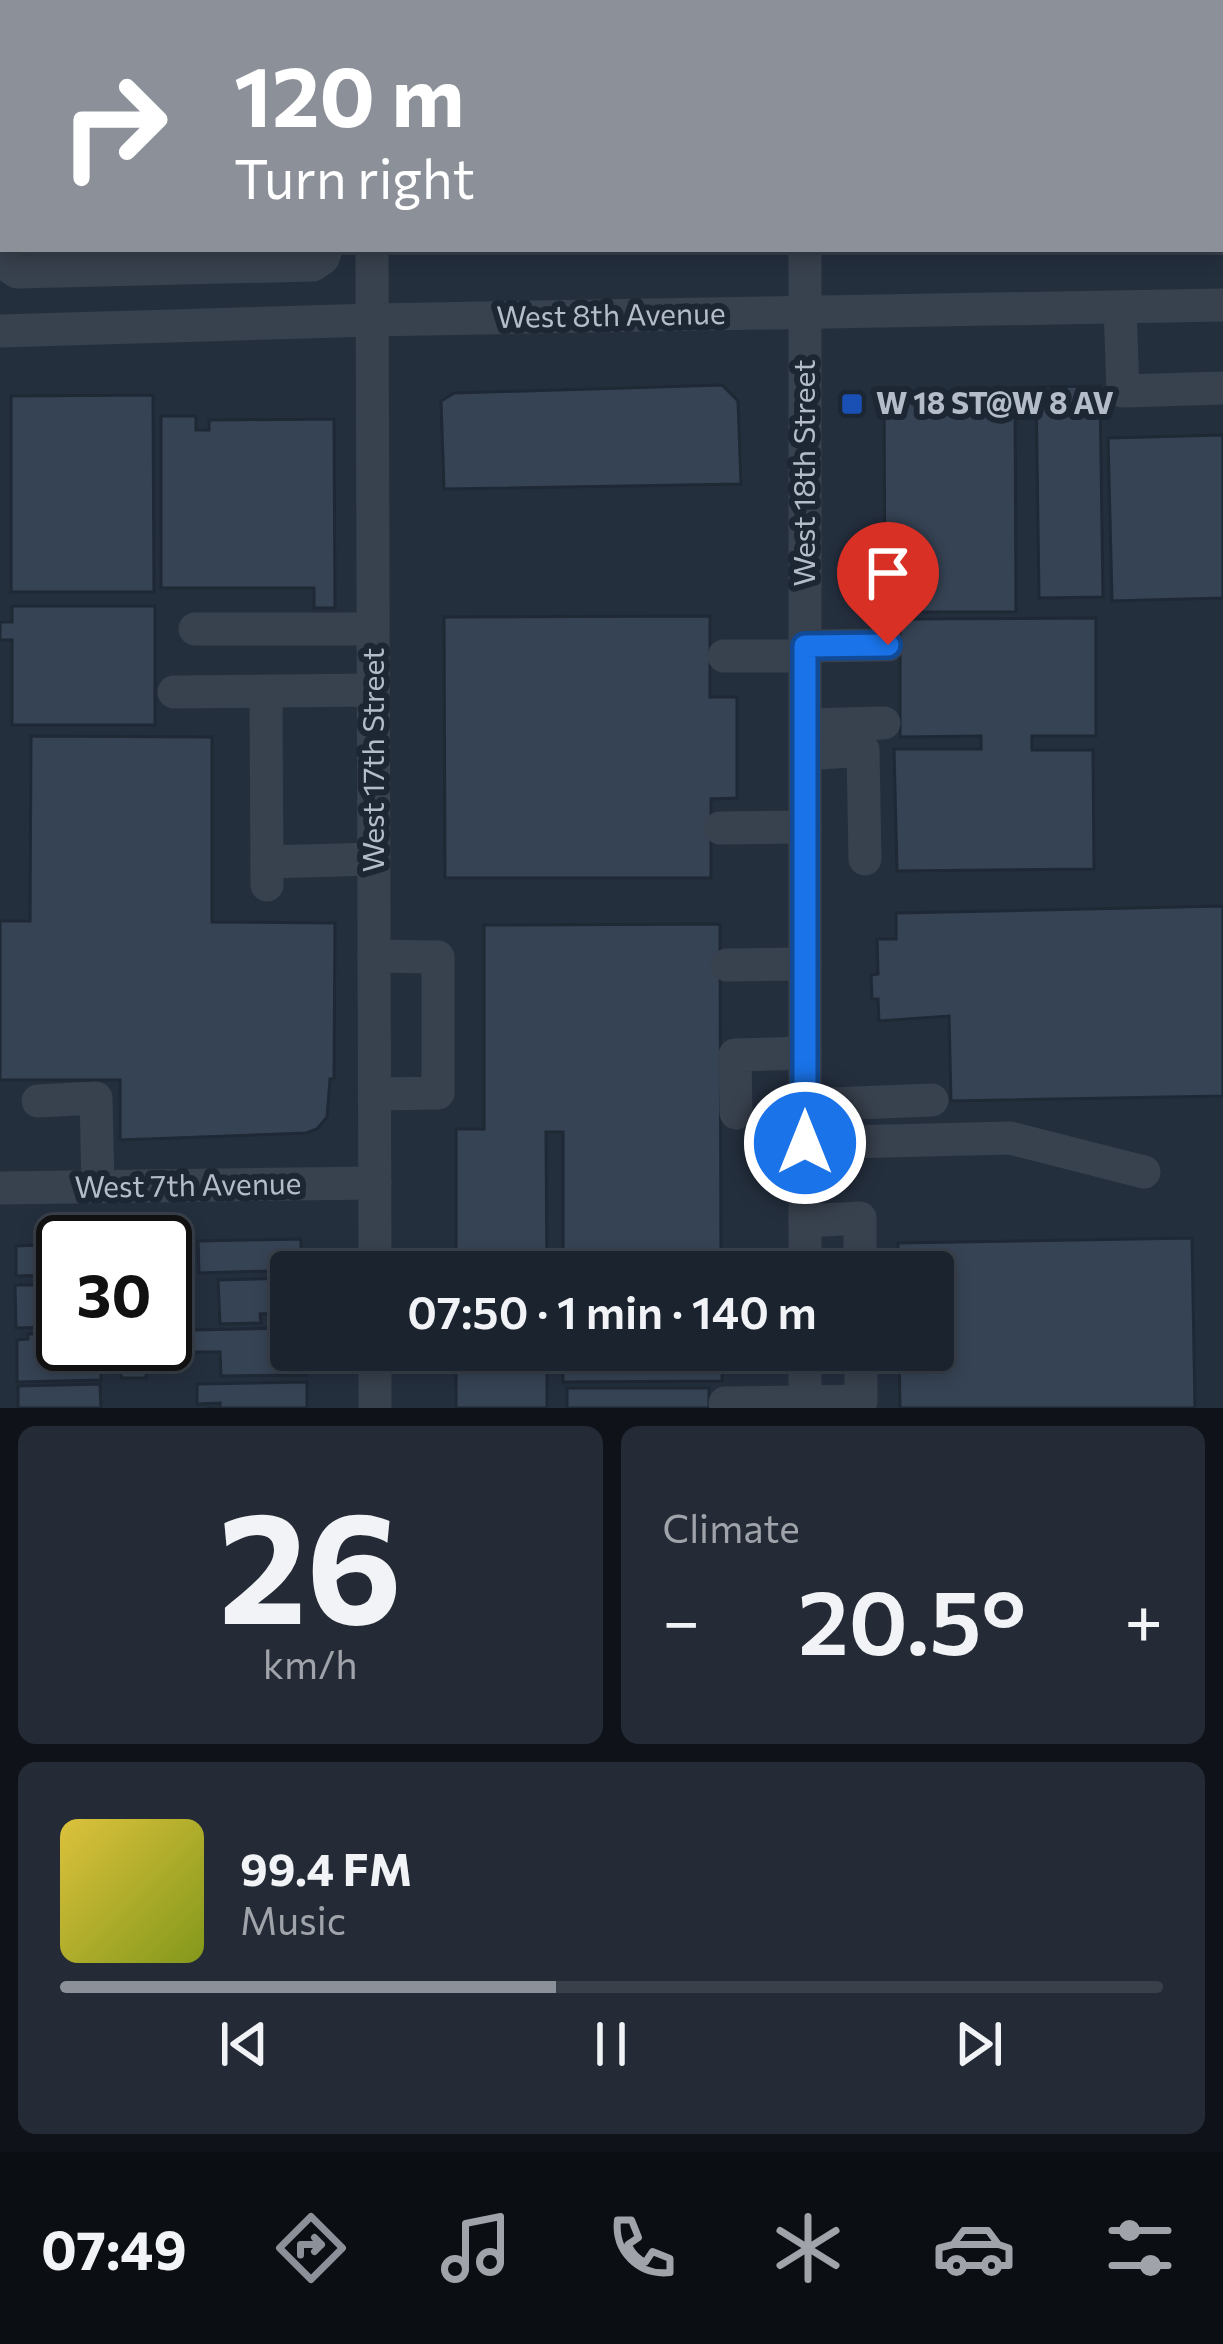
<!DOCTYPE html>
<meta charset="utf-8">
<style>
:root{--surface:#1b232e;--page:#242b36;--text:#f1f3f6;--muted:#a0a4aa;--line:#39404a;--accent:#8c9099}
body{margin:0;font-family:Commissioner,sans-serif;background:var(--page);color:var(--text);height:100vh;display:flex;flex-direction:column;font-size:45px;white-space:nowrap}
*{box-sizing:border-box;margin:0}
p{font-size:39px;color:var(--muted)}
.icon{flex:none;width:66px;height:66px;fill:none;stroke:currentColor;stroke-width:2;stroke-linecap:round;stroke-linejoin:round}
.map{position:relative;height:1408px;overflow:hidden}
.panel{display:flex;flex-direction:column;gap:18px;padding:18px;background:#0f1319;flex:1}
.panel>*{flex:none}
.top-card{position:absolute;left:0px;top:0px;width:1224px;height:252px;box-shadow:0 6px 18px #0003,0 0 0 3px var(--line);background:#8c9099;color:#fff;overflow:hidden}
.speed{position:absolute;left:36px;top:1215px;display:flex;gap:24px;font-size:60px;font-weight:700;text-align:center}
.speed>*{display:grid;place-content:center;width:156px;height:156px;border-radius:50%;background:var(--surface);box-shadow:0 6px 18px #0003,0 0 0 3px var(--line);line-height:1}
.speed .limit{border:6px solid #111;border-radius:18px;background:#fff;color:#111}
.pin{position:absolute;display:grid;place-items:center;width:102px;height:102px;color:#fff;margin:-123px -51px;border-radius:50% 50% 50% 0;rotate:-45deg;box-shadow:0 0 12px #0007}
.pin .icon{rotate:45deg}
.me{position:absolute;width:132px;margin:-66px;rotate:0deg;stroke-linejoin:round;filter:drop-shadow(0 0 9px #0008)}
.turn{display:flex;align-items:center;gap:42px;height:252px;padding:0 36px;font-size:54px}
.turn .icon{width:156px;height:156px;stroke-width:2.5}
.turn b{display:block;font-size:84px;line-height:102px}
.big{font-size:90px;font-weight:600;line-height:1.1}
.panel .card{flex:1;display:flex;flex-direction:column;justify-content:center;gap:18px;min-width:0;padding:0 42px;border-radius:18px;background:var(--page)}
.panel .dial{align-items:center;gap:0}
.dial b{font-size:156px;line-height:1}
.song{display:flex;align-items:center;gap:36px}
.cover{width:144px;height:144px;border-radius:18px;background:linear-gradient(135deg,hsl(50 70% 55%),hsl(70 70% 35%))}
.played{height:12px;border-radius:6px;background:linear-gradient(90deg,var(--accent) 45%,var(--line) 45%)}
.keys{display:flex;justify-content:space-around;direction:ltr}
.heat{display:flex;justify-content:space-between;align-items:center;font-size:66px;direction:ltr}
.panel .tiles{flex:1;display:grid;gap:18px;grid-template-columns:1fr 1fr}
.card:last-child{grid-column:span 2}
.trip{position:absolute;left:270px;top:1251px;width:684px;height:120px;border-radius:12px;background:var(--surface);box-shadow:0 6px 18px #0003,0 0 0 3px var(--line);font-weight:600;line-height:120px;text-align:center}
.tab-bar{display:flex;height:192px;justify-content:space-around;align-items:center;background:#0b0e12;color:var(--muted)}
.tab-bar .icon{width:84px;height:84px}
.tab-bar .on{color:var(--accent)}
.tab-bar b{font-size:54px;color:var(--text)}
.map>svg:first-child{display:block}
</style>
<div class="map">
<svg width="1223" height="1408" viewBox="0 0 1223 1408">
<rect width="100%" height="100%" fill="#242f3e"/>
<!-- building -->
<g fill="#364354" stroke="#1f2835" stroke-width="3">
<rect x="451" y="0" width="132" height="3"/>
<rect x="592" y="0" width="131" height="3"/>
<rect x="919" y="0" width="97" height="3"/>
<rect x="1030" y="0" width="132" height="3"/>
<path d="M 31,249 L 162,249 L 32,253 Z"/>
<path d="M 722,385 L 738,401 L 741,484 L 444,489 L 441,401 L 454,393 Z"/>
<path d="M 1100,386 L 1103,597 L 1039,598 L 1036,387 Z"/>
<path d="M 1015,391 L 1016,612 L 885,612 L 884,392 Z"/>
<path d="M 153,395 L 154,592 L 11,592 L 11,396 Z"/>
<path d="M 161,416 L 196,416 L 196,430 L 209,430 L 209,420 L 334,419 L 335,608 L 314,608 L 314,588 L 161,588 Z"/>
<path d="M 1223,435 L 1223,598 L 1112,601 L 1108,438 Z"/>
<path d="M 12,606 L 155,606 L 155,725 L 12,725 L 12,640 L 0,640 L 0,622 L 12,622 Z"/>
<path d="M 710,616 L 710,697 L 737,697 L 737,798 L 711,799 L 711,878 L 445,878 L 444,617 Z"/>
<path d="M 1096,618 L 1096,736 L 1032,736 L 1032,750 L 1093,750 L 1094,869 L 897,871 L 894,749 L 981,749 L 981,736 L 900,737 L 900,619 Z"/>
<path d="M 31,736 L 212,737 L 212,922 L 335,923 L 334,1079 L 330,1079 L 327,1117 L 317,1129 L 306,1133 L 120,1140 L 120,1080 L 0,1080 L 0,921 L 30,921 Z"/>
<path d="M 1223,906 L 1223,1096 L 951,1101 L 949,1016 L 879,1021 L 878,999 L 872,999 L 871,975 L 878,974 L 877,939 L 896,939 L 896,913 Z"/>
<path d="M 720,924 L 721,1272 L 563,1272 L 563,1132 L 546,1132 L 547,1272 L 456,1272 L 456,1129 L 484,1129 L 484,925 Z"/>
<path d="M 1192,1238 L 1195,1408 L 900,1408 L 899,1350 L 933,1350 L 933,1272 L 898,1272 L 898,1243 Z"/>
<path d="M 301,1239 L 301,1270 L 199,1273 L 198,1241 Z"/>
<path d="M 63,1244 L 63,1275 L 16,1276 L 16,1246 Z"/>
<path d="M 291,1278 L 291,1317 L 289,1313 L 260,1314 L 261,1323 L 220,1324 L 218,1280 Z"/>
<path d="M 15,1285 L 63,1285 L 63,1327 L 16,1328 Z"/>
<path d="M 291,1328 L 291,1350 L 306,1350 L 307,1375 L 221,1376 L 220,1352 L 192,1352 L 191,1330 Z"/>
<path d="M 63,1333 L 63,1344 L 100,1344 L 101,1380 L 17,1382 L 17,1340 L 28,1339 L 28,1334 Z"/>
<rect x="456" y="1350" width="91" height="58"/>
<path d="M 563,1350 L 722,1350 L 722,1381 L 563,1382 Z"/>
<rect x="121" y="1357" width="25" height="21"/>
<path d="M 307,1382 L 307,1408 L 206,1408 L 220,1408 L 220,1403 L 197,1404 L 197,1384 Z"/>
<path d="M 100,1384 L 101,1408 L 18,1408 L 18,1386 Z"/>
<rect x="567" y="1388" width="142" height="20"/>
</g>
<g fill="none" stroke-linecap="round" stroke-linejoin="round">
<!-- minor -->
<g stroke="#38414e" stroke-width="33">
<path d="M 372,0 L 372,3"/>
<path d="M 410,0 L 410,3"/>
<path d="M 804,0 L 804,3"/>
<path d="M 0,240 L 3,218"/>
<path d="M 372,249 L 375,1272"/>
<path d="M 805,249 L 805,1272"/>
<path d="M 0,260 L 17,272 L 313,265 L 323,258 L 326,249"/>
<path d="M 1120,307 L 1123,391 L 1223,388"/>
<path d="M 0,331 L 372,320 L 1223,305"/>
<path d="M 195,629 L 373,629"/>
<path d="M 805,646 L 888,645"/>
<path d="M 724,656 L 805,656"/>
<path d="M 174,692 L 373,690"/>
<path d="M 266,693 L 267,885"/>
<path d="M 805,725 L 884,723"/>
<path d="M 805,754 L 863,750 L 865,859"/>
<path d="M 720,828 L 805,827"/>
<path d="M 267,862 L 374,859"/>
<path d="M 374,956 L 438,957 L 438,1093 L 375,1094"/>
<path d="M 727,965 L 805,964"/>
<path d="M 38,1101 L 96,1098 L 98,1187"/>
<path d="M 805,1105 L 932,1100"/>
<path d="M 736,1113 L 735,1055 L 805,1053"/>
<path d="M 805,1143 L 1010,1138 L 1144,1172"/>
<path d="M 0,1188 L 375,1183"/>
<path d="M 805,1221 L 860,1218 L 860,1272"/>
<path d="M 735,1268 L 805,1267"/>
<path d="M 805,1350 L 805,1408"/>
<path d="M 725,1403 L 861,1401 L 861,1350"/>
<path d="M 375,1408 L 375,1350"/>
</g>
<!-- highway -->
<g stroke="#746855" stroke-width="48">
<path d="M 37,3 L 40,0"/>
<path d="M 0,48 L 3,45"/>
</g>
</g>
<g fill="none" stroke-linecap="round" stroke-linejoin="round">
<defs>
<path id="route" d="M 805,1143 L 805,646 L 888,645"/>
</defs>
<!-- route casing -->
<use href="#route" stroke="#114b97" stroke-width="30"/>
<!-- route -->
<use href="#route" stroke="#1a73e8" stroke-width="21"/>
</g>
<!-- markers -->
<rect fill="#1a4fb4" stroke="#1d2633" stroke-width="4.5" x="840" y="392" width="24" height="24" rx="6"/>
<g text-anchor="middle" stroke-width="12" stroke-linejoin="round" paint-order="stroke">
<!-- street labels -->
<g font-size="30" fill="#b4bcc9" stroke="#1d2633">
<text transform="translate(611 316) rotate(-1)" y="10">West 8th Avenue</text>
<text transform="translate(805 473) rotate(-90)" y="10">West 18th Street</text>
<text transform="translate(374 760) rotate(-90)" y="10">West 17th Street</text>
<text transform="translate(188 1186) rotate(-1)" y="10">West 7th Avenue</text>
</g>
<!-- poi labels -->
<g font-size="30" font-weight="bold" fill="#b4bcc9" stroke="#1d2633" text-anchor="start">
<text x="876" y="414">W 18 ST@W 8 AV</text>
</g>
</g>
</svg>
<div class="speed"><div class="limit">30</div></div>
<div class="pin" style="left:888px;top:645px;background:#d93025"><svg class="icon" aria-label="arrive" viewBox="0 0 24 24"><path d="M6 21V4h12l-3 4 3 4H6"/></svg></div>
<svg class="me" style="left:805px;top:1143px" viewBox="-20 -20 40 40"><circle r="17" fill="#1a73e8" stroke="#fff" stroke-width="3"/><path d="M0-11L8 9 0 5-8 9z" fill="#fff"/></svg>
<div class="trip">07:50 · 1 min · 140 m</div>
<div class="top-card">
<div class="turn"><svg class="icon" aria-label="right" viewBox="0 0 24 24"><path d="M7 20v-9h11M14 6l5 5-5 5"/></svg><div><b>120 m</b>Turn right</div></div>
</div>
</div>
<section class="panel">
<div class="tiles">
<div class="card dial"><b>26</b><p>km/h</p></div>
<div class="card"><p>Climate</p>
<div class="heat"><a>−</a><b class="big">20.5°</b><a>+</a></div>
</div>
<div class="card">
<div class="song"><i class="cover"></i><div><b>99.4 FM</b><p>Music</p></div></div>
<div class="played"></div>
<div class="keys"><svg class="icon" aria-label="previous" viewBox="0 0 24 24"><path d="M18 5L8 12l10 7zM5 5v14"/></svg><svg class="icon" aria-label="pause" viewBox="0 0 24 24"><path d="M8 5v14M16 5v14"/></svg><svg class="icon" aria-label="next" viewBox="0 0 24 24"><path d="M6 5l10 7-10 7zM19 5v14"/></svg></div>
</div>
</div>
</section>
<nav class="tab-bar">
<b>07:49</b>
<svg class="icon on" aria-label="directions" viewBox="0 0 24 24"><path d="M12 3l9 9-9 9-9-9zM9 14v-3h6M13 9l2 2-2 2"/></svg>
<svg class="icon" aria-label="music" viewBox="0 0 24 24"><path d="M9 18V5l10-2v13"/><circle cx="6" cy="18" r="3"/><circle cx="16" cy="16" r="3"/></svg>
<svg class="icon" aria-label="phone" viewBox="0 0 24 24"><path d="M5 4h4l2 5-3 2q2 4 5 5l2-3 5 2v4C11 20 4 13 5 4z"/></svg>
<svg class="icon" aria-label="climate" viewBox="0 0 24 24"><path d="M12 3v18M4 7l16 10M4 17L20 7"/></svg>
<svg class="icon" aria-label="car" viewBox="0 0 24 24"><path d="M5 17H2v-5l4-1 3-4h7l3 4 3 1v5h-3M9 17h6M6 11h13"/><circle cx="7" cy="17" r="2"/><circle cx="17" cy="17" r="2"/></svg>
<svg class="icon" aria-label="filters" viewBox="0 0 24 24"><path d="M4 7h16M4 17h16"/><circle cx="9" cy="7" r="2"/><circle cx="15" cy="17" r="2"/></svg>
</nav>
